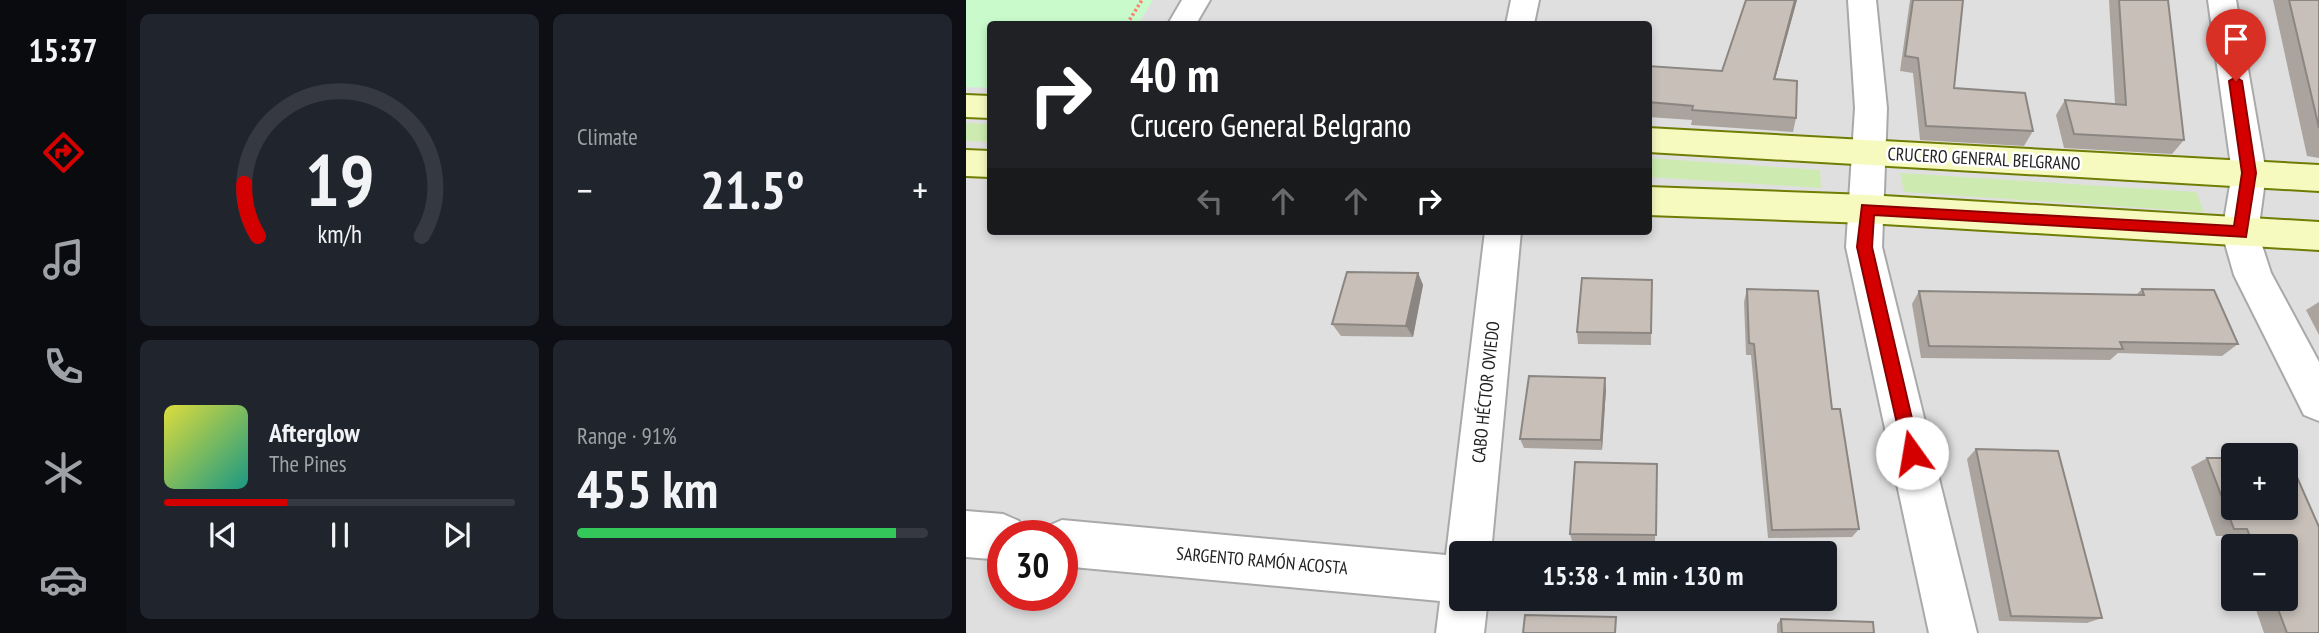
<!DOCTYPE html>
<meta charset="utf-8">
<style>
:root{--surface:#171b24;--page:#20242c;--text:#f1f3f6;--muted:#9ea1a6;--line:#363941;--accent:#d40000}
body{margin:0;font-family:"PT Sans Narrow",sans-serif;background:var(--page);color:var(--text);height:100vh;display:flex;flex-direction:column;font-size:26px;white-space:nowrap}
*{box-sizing:border-box;margin:0}
p{font-size:23px;color:var(--muted)}
.icon{flex:none;width:38px;height:38px;fill:none;stroke:currentColor;stroke-width:2;stroke-linecap:round;stroke-linejoin:round}
.map{position:relative;flex:1;overflow:hidden}
.side{display:flex;flex-direction:column;gap:14px;padding:14px;background:#0d0f14;width:840px}
.side>*{flex:none}
.guide{position:absolute;left:21px;top:21px;width:665px;height:214px;border-radius:7px;box-shadow:0 4px 10px #0003;background:#202124;color:#fff;overflow:hidden}
.buttons{position:absolute;left:1255px;top:443px;display:grid;gap:14px}
.buttons a{display:grid;place-items:center;width:77px;height:77px;border-radius:7px;background:var(--surface);box-shadow:0 4px 10px #0003;font-size:35px}
.speed{position:absolute;left:21px;top:520px;display:flex;gap:14px;font-size:35px;font-weight:700;text-align:center}
.speed>*{display:grid;place-content:center;width:91px;height:91px;border-radius:50%;background:var(--surface);box-shadow:0 4px 10px #0003;line-height:1}
.speed .limit{border:10px solid #d22;background:#fff;color:#111}
.pin{position:absolute;display:grid;place-items:center;width:60px;height:60px;color:#fff;margin:-72px -30px;border-radius:50% 50% 50% 0;rotate:-45deg;box-shadow:0 0 7px #0007}
.pin .icon{rotate:45deg}
.me{position:absolute;width:77px;margin:-38px;rotate:347deg;stroke-linejoin:round;filter:drop-shadow(0 0 5px #0008)}
.turn{display:flex;align-items:center;gap:24px;height:147px;padding:0 28px;font-size:32px}
.turn .icon{width:91px;height:91px;stroke-width:2.5}
.turn b{display:block;font-size:49px;line-height:60px}
.lanes{display:flex;align-items:center;height:66px;padding:0 28px;background:#0003;justify-content:center;gap:35px;direction:ltr}
.lanes .off{opacity:.35}
.big{font-size:52px;font-weight:800;line-height:1.1}
.side .card{flex:1;display:flex;flex-direction:column;justify-content:center;gap:10px;min-width:0;padding:0 24px;border-radius:10px;background:var(--page)}
.side .dial{align-items:center;gap:0}
.dial svg{height:182px;overflow:visible;fill:none;stroke:var(--line);stroke-width:7;stroke-linecap:round;text-anchor:middle}
.dial text{fill:var(--text);stroke:none}
.song{display:flex;align-items:center;gap:21px}
.cover{width:84px;height:84px;border-radius:10px;background:linear-gradient(135deg,hsl(60 70% 55%),hsl(170 70% 35%))}
.played{height:7px;border-radius:4px;background:linear-gradient(90deg,var(--accent) 35%,var(--line) 35%)}
.keys{display:flex;justify-content:space-around;direction:ltr}
.heat{display:flex;justify-content:space-between;align-items:center;font-size:38px;direction:ltr}
.charge{height:10px;border-radius:5px;background:linear-gradient(90deg,#34c759 91%,var(--line) 0)}
.side .tiles{flex:1;display:grid;gap:14px;grid-template-columns:repeat(2,1fr)}
.trip{position:absolute;left:483px;top:541px;width:388px;height:70px;border-radius:7px;background:var(--surface);box-shadow:0 4px 10px #0003;font-weight:800;line-height:70px;text-align:center}
main{display:flex;flex:1;min-height:0}
.tab-bar{display:flex;flex-direction:column;width:126px;justify-content:space-around;align-items:center;background:#090b0e;color:var(--muted)}
.tab-bar .icon{width:49px;height:49px}
.tab-bar .on{color:var(--accent)}
.tab-bar b{font-size:32px;color:var(--text)}
.map>svg:first-child{display:block}
</style>
<main>
<nav class="tab-bar">
<b>15:37</b>
<svg class="icon on" aria-label="directions" viewBox="0 0 24 24"><path d="M12 3l9 9-9 9-9-9zM9 14v-3h6M13 9l2 2-2 2"/></svg>
<svg class="icon" aria-label="music" viewBox="0 0 24 24"><path d="M9 18V5l10-2v13"/><circle cx="6" cy="18" r="3"/><circle cx="16" cy="16" r="3"/></svg>
<svg class="icon" aria-label="phone" viewBox="0 0 24 24"><path d="M5 4h4l2 5-3 2q2 4 5 5l2-3 5 2v4C11 20 4 13 5 4z"/></svg>
<svg class="icon" aria-label="climate" viewBox="0 0 24 24"><path d="M12 3v18M4 7l16 10M4 17L20 7"/></svg>
<svg class="icon" aria-label="car" viewBox="0 0 24 24"><path d="M5 17H2v-5l4-1 3-4h7l3 4 3 1v5h-3M9 17h6M6 11h13"/><circle cx="7" cy="17" r="2"/><circle cx="17" cy="17" r="2"/></svg>
</nav>
<section class="side">
<div class="tiles">
<div class="card dial"><svg viewBox="0 0 100 80">
<path d="M14 69A42 42 0 1 1 86 69"/>
<path d="M14 69A42 42 0 0 1 8 46" stroke="#d40000"/>
<text x="50" y="56" font-size="32" font-weight="700">19</text>
<text x="50" y="72" font-size="11">km/h</text>
</svg></div>
<div class="card"><p>Climate</p>
<div class="heat"><a>−</a><b class="big">21.5°</b><a>+</a></div>
</div>
<div class="card">
<div class="song"><i class="cover"></i><div><b>Afterglow</b><p>The Pines</p></div></div>
<div class="played"></div>
<div class="keys"><svg class="icon" aria-label="previous" viewBox="0 0 24 24"><path d="M18 5L8 12l10 7zM5 5v14"/></svg><svg class="icon" aria-label="pause" viewBox="0 0 24 24"><path d="M8 5v14M16 5v14"/></svg><svg class="icon" aria-label="next" viewBox="0 0 24 24"><path d="M6 5l10 7-10 7zM19 5v14"/></svg></div>
</div>
<div class="card"><p>Range · 91%</p><b class="big">455 km</b><div class="charge"></div></div>
</div>
</section>
<div class="map">
<svg width="1353" height="633" viewBox="0 0 1353 633">
<rect width="100%" height="100%" fill="#f2efe9"/>
<!-- residential -->
<path fill="#e0dfdf" fill-rule="evenodd" d="M 0,0 L 1353,0 L 1353,633 L 0,633 ZM 24,24 L 682,24 L 682,231 L 24,231 ZM 1267,455 L 1320,455 L 1320,508 L 1267,508 ZM 37,536 L 96,536 L 96,595 L 37,595 ZM 1267,546 L 1320,546 L 1320,598 L 1267,598 ZM 495,553 L 859,553 L 859,598 L 495,598 Z"/>
<!-- grass -->
<g fill="#cdebb0">
<path d="M 0,123 L 24,124 L 24,142 L 0,141 Z"/>
<path d="M 683,158 L 854,170 L 855,188 L 683,177 Z"/>
<path d="M 934,173 L 1230,192 L 1238,212 L 938,192 Z"/>
</g>
<!-- park -->
<path fill="#c8facc" d="M 0,0 L 187,0 L 172,24 L 24,24 L 24,88 L 0,87 Z"/>
<g fill="none" stroke-linecap="round" stroke-linejoin="round">
<defs>
<g id="street">
<path d="M 216,0 L 244,0 L 230,24 L 202,24 Z"/>
<path d="M 545,0 L 573,0 L 568,24 L 540,24 Z"/>
<path d="M 882,0 L 910,0 L 921,108 L 916,247 L 1011,633 L 963,633 L 880,247 L 889,108 Z"/>
<path d="M 1242,0 L 1270,0 L 1300,173 L 1292,233 L 1305,273 L 1353,362 L 1353,421 L 1338,415 L 1268,275 L 1256,233 L 1266,173 Z"/>
<path d="M 519,231 L 555,231 L 525,553 L 495,553 L 495,598 L 522,598 L 518,633 L 470,633 L 474,601 L 96,566 L 96,536 L 76,536 L 80,527 L 96,520 L 480,555 Z"/>
<path d="M 0,511 L 37,514 L 53,521 L 59,536 L 37,536 L 37,560 L 0,557 Z"/>
</g>
<g id="secondary">
<path d="M 0,95 L 24,96 L 24,118 L 0,117 Z"/>
<path d="M 682,128 L 1353,165 L 1353,191 L 682,152 Z"/>
<path d="M 0,150 L 24,151 L 24,177 L 0,176 Z"/>
<path d="M 682,187 L 901,195 L 1353,222 L 1353,250 L 901,223 L 682,215 Z"/>
</g>
</defs>
<!-- street casing -->
<use href="#street" stroke="#a9a9a9" stroke-width="4"/>
<!-- secondary casing -->
<use href="#secondary" stroke="#707d05" stroke-width="4"/>
<!-- path -->
<path stroke="#fa8072" stroke-width="3.5" stroke-dasharray="2.5 2.5" stroke-linecap="butt" d="M 161,24 L 176,0"/>
<!-- street -->
<use href="#street" fill="#fff" fill-rule="evenodd"/>
<!-- secondary -->
<use href="#secondary" fill="#f7fabf" fill-rule="evenodd"/>
</g>
<!-- wall -->
<g fill="#aba49e">
<path d="M 780,0 L 831,0 L 809,79 L 830,118 L 827,132 L 725,125 L 726,120 L 682,117 L 682,66 L 756,71 Z"/>
<path d="M 944,0 L 997,0 L 988,88 L 1067,131 L 1058,146 L 954,140 L 947,73 L 934,71 Z"/>
<path d="M 1143,0 L 1202,0 L 1218,140 L 1206,154 L 1098,148 L 1090,115 L 1099,100 L 1149,104 Z"/>
<path d="M 1307,0 L 1353,0 L 1353,158 L 1341,156 Z"/>
<path d="M 452,273 L 457,285 L 447,337 L 375,336 L 366,324 Z"/>
<path d="M 686,280 L 685,345 L 612,344 L 611,332 Z"/>
<path d="M 781,289 L 866,409 L 893,529 L 886,537 L 802,538 L 785,355 L 780,355 L 778,302 Z"/>
<path d="M 1176,289 L 1272,344 L 1256,356 L 1152,353 L 1144,360 L 955,358 L 946,304 L 953,291 L 1170,295 Z"/>
<path d="M 1353,302 L 1353,335 L 1340,310 Z"/>
<path d="M 640,389 L 636,450 L 558,448 L 554,439 Z"/>
<path d="M 1010,449 L 1136,618 L 1121,623 L 1033,621 L 1001,459 Z"/>
<path d="M 1241,458 L 1267,458 L 1267,508 L 1320,508 L 1320,459 L 1323,459 L 1353,527 L 1353,633 L 1298,633 L 1286,598 L 1320,598 L 1320,546 L 1267,546 L 1267,549 L 1262,536 L 1250,536 L 1225,467 Z"/>
<path d="M 691,464 L 689,542 L 606,541 L 604,534 Z"/>
<path d="M 815,619 L 908,633 L 811,633 L 811,624 Z"/>
</g>
<!-- shaded-wall -->
<g fill="#8b8681">
<path d="M 829,0 L 831,0 L 805,94 L 808,79 Z"/>
<path d="M 452,273 L 457,285 L 447,337 L 440,326 Z"/>
<path d="M 639,378 L 640,389 L 636,450 L 635,440 Z"/>
</g>
<!-- building -->
<g fill="#c7bfb8" stroke="#8b8681" stroke-width="2">
<path d="M 780,0 L 829,0 L 808,79 L 831,81 L 830,118 L 726,110 L 727,106 L 682,102 L 682,66 L 756,71 Z"/>
<path d="M 947,0 L 997,0 L 988,88 L 1059,93 L 1067,131 L 960,126 L 952,58 L 939,56 Z"/>
<path d="M 1153,0 L 1202,0 L 1218,140 L 1108,134 L 1099,100 L 1160,105 Z"/>
<path d="M 1323,0 L 1353,0 L 1353,128 Z"/>
<path d="M 381,272 L 452,273 L 440,326 L 366,324 Z"/>
<path d="M 616,278 L 686,280 L 685,333 L 611,332 Z"/>
<path d="M 781,289 L 852,291 L 866,409 L 874,409 L 893,529 L 806,530 L 788,344 L 783,343 Z"/>
<path d="M 1176,289 L 1248,290 L 1272,344 L 1154,342 L 1157,349 L 963,346 L 953,291 L 1178,295 Z"/>
<path d="M 563,376 L 639,378 L 635,440 L 554,439 Z"/>
<path d="M 1010,449 L 1092,451 L 1136,618 L 1045,616 Z"/>
<path d="M 1241,458 L 1267,458 L 1267,508 L 1320,508 L 1320,459 L 1323,459 L 1353,527 L 1353,633 L 1321,633 L 1308,598 L 1320,598 L 1320,546 L 1288,546 L 1281,529 L 1268,529 Z"/>
<path d="M 609,462 L 691,464 L 690,535 L 604,534 Z"/>
<path d="M 559,615 L 650,617 L 649,633 L 557,633 Z"/>
<path d="M 815,619 L 907,622 L 908,633 L 816,633 Z"/>
</g>
<!-- route -->
<path fill="#d40000" stroke="#8a0000" stroke-width="2" d="M 1270,77 L 1276,81 L 1290,173 L 1280,237 L 908,215 L 906,247 L 954,453 L 952,459 L 946,461 L 939,459 L 891,247 L 896,205 L 1268,226 L 1276,173 L 1263,81 Z"/>
<g text-anchor="middle" stroke-width="5" stroke-linejoin="round" paint-order="stroke">
<!-- street labels -->
<g font-size="18" fill="#222" stroke="#fff">
<text transform="translate(1018 159) rotate(3)" y="6">CRUCERO GENERAL BELGRANO</text>
<text transform="translate(520 392) rotate(-84)" y="6">CABO HÉCTOR OVIEDO</text>
<text transform="translate(296 561) rotate(5)" y="6">SARGENTO RAMÓN ACOSTA</text>
</g>
</g>
</svg>
<div class="buttons">
<a>+</a>
<a>−</a>
</div>
<div class="speed"><div class="limit">30</div></div>
<div class="pin" style="left:1270px;top:81px;background:#d93025"><svg class="icon" aria-label="arrive" viewBox="0 0 24 24"><path d="M6 21V4h12l-3 4 3 4H6"/></svg></div>
<svg class="me" style="left:946px;top:453px" viewBox="-20 -20 40 40"><circle r="19" fill="#fff"/><path d="M0-13L10 11 0 6-10 11z" fill="#d40000"/></svg>
<div class="trip">15:38 · 1 min · 130 m</div>
<div class="guide">
<div class="turn"><svg class="icon" aria-label="right" viewBox="0 0 24 24"><path d="M7 20v-9h11M14 6l5 5-5 5"/></svg><div><b>40 m</b>Crucero General Belgrano</div></div>
<div class="lanes"><svg class="icon off" aria-label="left" viewBox="0 0 24 24"><path d="M17 20v-9H6M10 6l-5 5 5 5"/></svg><svg class="icon off" aria-label="ahead" viewBox="0 0 24 24"><path d="M12 20V5M6 11l6-6 6 6"/></svg><svg class="icon off" aria-label="ahead" viewBox="0 0 24 24"><path d="M12 20V5M6 11l6-6 6 6"/></svg><svg class="icon" aria-label="right" viewBox="0 0 24 24"><path d="M7 20v-9h11M14 6l5 5-5 5"/></svg></div>
</div>
</div>
</main>
